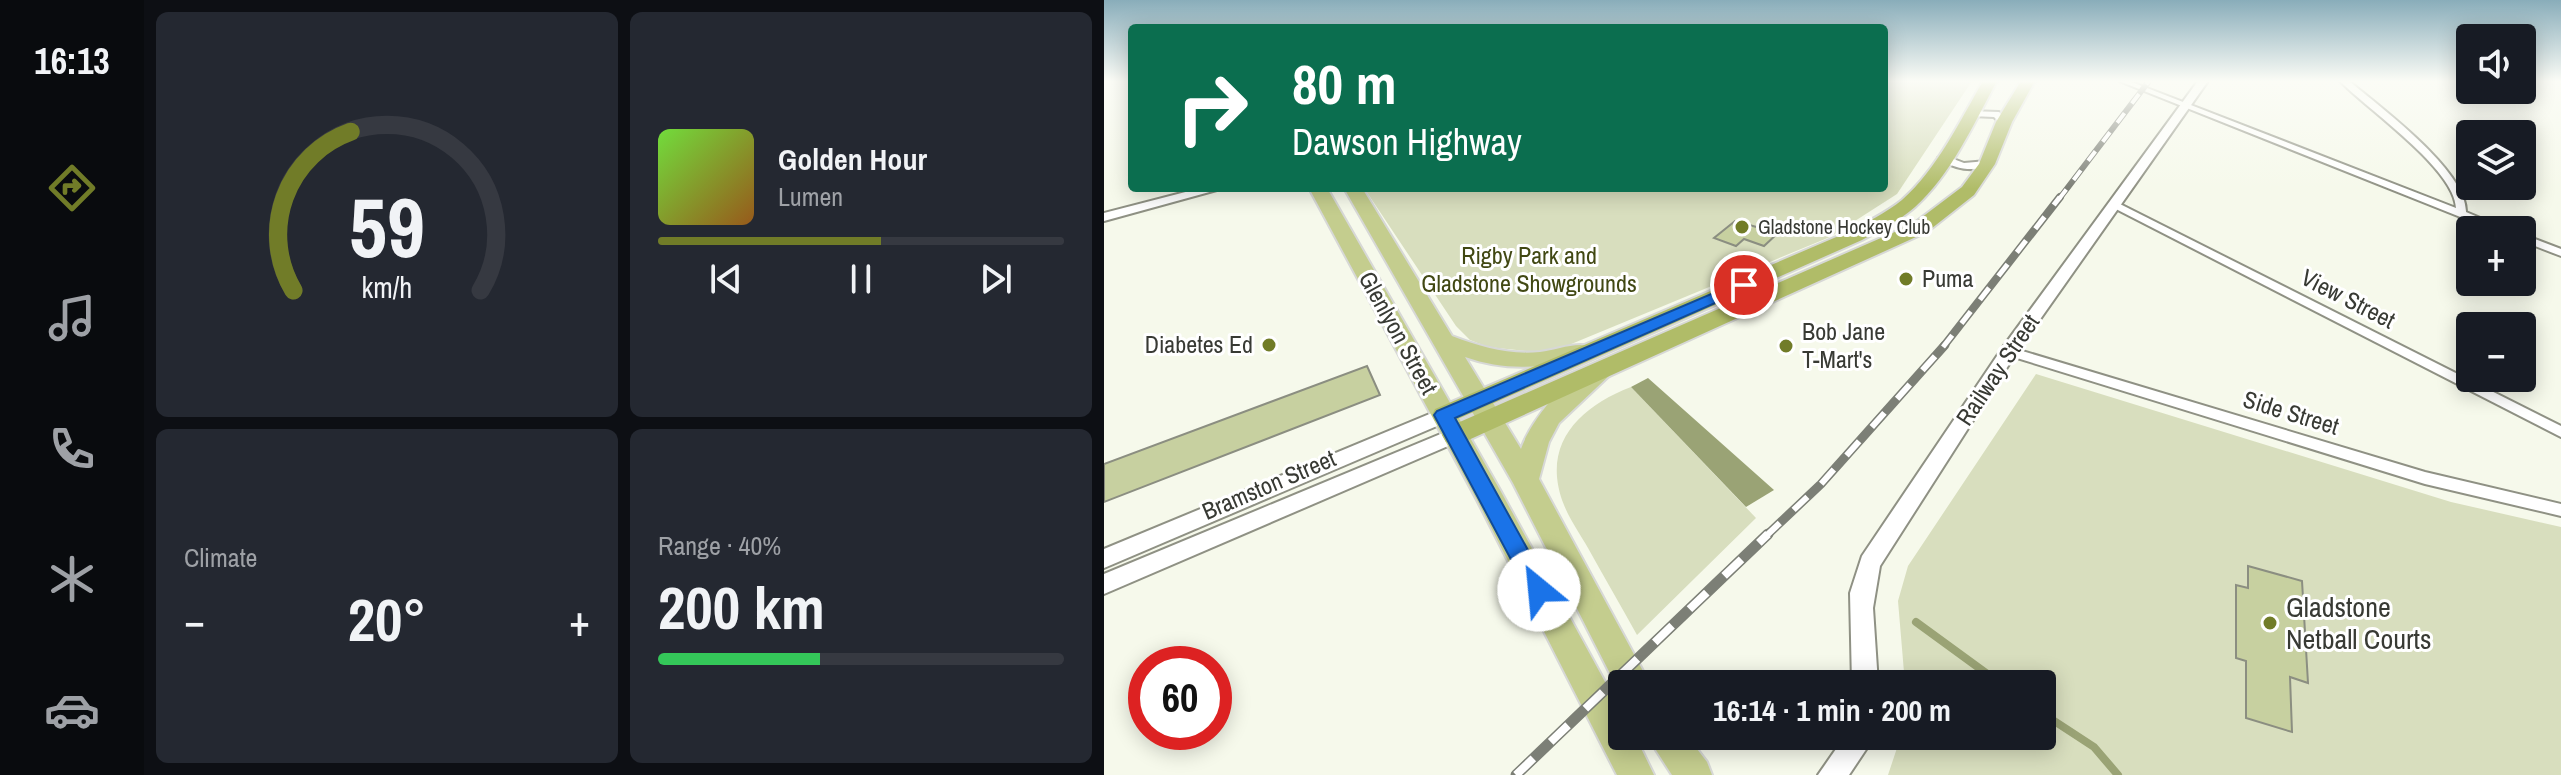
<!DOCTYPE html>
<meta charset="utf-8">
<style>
:root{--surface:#171b24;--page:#242831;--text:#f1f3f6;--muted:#9ea1a6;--line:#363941;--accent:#717c28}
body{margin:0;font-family:"Archivo Narrow",sans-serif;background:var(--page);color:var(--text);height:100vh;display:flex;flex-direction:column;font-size:30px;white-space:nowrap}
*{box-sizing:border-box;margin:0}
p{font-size:26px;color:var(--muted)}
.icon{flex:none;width:44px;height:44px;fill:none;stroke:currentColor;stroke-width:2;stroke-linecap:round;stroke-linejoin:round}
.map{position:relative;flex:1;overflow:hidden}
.sheet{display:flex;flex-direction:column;gap:12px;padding:12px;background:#0d0f14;width:960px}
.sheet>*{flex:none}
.banner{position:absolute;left:24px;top:24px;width:760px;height:168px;border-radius:8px;box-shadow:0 4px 20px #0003;background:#0b6e4f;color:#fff;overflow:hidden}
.controls{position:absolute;left:1352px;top:24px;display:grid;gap:16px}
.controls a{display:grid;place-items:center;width:80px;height:80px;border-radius:8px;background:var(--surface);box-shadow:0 4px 20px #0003;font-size:40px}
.speed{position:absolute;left:24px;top:646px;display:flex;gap:16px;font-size:40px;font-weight:700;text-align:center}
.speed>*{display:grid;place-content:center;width:104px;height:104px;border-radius:50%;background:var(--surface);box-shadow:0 4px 20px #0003;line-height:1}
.speed .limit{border:12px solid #d22;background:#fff;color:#111}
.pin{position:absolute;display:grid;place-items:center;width:68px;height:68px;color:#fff;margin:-34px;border:4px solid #fff;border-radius:50%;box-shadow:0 2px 8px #0007}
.me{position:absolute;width:88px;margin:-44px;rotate:332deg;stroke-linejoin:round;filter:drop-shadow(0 0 6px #0008)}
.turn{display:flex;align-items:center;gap:28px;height:168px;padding:0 32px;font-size:36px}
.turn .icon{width:104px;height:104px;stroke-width:2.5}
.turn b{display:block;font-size:56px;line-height:68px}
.big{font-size:60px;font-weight:700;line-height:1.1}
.sheet .card{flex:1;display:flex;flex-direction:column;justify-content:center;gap:12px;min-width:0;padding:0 28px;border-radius:12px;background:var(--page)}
.sheet .dial{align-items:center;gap:0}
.dial svg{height:208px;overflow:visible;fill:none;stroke:var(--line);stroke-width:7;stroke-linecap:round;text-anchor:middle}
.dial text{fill:var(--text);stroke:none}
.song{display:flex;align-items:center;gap:24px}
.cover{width:96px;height:96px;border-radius:12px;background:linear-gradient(135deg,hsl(100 70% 55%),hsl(30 70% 35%))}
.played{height:8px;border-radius:4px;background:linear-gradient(90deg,var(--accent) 55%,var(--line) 55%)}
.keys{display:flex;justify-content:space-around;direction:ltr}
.heat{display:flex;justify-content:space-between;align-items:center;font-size:44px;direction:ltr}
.charge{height:12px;border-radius:6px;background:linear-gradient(90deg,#34c759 40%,var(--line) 0)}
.sheet .tiles{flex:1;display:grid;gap:12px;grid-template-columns:repeat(2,1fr)}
.trip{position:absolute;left:504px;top:670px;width:448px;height:80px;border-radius:8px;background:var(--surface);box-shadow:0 4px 20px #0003;font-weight:700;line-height:80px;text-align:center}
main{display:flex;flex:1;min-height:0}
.tabs{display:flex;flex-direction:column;width:144px;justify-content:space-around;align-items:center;background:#090b0e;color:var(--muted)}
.tabs .icon{width:56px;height:56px}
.tabs .active{color:var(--accent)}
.tabs b{font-size:36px;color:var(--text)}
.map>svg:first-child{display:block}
</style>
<main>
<nav class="tabs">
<b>16:13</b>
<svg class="icon active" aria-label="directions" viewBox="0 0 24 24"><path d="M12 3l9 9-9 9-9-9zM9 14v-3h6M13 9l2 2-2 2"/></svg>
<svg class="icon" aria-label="music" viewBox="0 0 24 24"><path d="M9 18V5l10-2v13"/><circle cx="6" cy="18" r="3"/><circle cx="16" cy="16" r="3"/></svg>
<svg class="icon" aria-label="phone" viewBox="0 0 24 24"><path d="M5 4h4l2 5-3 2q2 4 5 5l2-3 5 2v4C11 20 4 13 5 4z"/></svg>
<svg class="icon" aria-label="climate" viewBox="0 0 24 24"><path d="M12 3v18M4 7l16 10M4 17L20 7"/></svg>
<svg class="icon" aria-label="car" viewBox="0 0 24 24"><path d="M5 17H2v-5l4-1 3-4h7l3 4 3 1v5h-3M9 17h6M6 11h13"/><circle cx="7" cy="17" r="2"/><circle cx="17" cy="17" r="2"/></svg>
</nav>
<section class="sheet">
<div class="tiles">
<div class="card dial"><svg viewBox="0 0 100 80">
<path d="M14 69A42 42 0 1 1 86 69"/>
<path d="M14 69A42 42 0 0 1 36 8" stroke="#717c28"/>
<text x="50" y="56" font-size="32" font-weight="700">59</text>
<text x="50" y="72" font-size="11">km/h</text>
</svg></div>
<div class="card">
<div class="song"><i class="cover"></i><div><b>Golden Hour</b><p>Lumen</p></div></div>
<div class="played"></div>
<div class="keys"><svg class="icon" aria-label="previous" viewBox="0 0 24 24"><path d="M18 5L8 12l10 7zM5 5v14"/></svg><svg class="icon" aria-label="pause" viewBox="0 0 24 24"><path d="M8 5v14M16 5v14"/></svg><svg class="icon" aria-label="next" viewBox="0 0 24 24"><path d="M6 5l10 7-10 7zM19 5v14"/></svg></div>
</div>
<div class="card"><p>Climate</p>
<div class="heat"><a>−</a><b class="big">20°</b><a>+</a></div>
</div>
<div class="card"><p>Range · 40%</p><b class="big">200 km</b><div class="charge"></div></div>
</div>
</section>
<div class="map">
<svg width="1457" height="775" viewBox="0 0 1457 775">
<rect width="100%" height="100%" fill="#f6f9eb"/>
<!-- green -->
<g fill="#d8debe">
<path d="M 780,81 L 868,81 L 793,194 L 726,237 L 460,347 L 431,352 L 384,347 L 366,340 L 352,326 L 260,188 L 780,188 Z"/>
<path d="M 932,374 L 1347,502 L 1457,527 L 1457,775 L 784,775 L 797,736 L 938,736 L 938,684 L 801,684 L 794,601 L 804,566 Z"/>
<path d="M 527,387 L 652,518 L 533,635 C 517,606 500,577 484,548 C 476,534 466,520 460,505 C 436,445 475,407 527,387 Z"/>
</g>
<!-- water -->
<path fill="#9aa375" d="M 544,378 L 670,490 L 642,507 L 527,387 Z"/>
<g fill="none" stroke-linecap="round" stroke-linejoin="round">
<!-- stream -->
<g stroke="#9aa375" stroke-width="8">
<path d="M 812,622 L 897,684"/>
<path d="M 938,713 L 990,747 L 1014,775"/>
</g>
</g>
<!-- building -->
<g fill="#c7d0a0" stroke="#8b8e81" stroke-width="2">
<path d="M 631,221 L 674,233 L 660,246 L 640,239 L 632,246 L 610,238 Z"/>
<path d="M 263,366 L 276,395 L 0,502 L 0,464 Z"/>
<path d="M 1144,566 L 1198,581 L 1204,683 L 1186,677 L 1188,732 L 1142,718 L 1142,661 L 1132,658 L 1132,585 L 1144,588 Z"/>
</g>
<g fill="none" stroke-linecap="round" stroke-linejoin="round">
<defs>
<g id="minor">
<path d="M 1015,81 L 1025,81 L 1352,208 C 1351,169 1263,109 1236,81 L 1245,81 C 1276,107 1363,171 1362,212 L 1405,230 L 1389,230 Z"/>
<path d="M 865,111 L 895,112 L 904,122 L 897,124 L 890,117 L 868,116 L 865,115 Z"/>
<path d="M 839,155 L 860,163 L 883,161 L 888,164 C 871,173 852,169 836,160 L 834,158 Z"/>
<path d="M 1012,202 L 1457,426 L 1457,437 L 1008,207 L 1008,203 Z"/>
<path d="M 1418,234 L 1457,249 L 1457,256 L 1418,241 Z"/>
<path d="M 905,347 L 1321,472 L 1457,504 L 1457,516 L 1321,484 L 900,354 L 898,351 Z"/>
</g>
<g id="tertiary">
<path d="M 1094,81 L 1104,81 L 911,355 L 776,566 L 769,608 L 774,684 L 748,684 L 746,593 L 758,556 L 899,347 Z"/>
<path d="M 97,188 L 120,188 L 0,221 L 0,213 Z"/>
<path d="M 340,408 L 347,410 L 349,415 L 347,420 L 0,568 L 0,549 Z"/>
<path d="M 351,428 L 358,430 L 361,435 L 358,440 L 0,594 L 0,574 Z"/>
<path d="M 741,736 L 771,736 L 745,775 L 714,775 Z"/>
</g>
<g id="primary">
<path d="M 205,188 L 223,188 L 396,490 L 518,713 L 518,736 L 531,736 L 550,775 L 513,775 L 373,500 Z"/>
<path d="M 240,188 L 258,188 L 348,336 C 377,347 404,355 436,352 C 452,350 470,342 486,346 L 489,351 L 486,356 C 442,368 404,372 361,357 L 417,449 C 426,422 472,359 504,367 L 508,373 L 455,423 L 445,442 L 435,479 L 546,684 L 518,684 L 517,695 L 409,483 Z"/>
<path d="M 543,736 L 583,736 L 603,762 L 608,775 L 568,775 Z"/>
</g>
<g id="trunk">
<path d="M 879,81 L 893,81 C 870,123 847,175 811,207 C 795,221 776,230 758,240 L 349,421 L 340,424 L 331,421 L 328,415 L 331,409 L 744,232 C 763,222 782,213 798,200 C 833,169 856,121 879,81 Z"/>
<path d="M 917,81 L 931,81 L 908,122 L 891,164 L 870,195 L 823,232 L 360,442 L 351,444 L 342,442 L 338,435 L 342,428 L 809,224 L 858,187 L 875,164 L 892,122 Z"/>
</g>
</defs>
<!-- minor casing -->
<use href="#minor" stroke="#8f9184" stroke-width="4"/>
<!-- tertiary casing -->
<use href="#tertiary" stroke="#8f9184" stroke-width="4"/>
<!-- primary casing -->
<use href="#primary" stroke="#d7d8d6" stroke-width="4"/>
<!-- trunk casing -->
<use href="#trunk" stroke="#d7d8d6" stroke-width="4"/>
<!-- minor -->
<use href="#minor" fill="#fff" fill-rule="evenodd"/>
<!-- tertiary -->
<use href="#tertiary" fill="#fff" fill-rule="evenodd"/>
<!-- primary -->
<use href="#primary" fill="#c4cd8e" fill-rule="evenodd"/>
<!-- trunk -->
<use href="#trunk" fill="#b0bc68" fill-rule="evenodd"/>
<defs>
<path id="rail-far3" d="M 955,199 L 1045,81"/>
<path id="rail-far2" d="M 839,347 L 956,197"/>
<path id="rail-far1" d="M 662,536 L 717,484 L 841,345"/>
<path id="rail" d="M 412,775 L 664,534"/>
</defs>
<!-- rail-far3 casing -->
<use href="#rail-far3" stroke="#7c7f76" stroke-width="6"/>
<!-- rail-far2 casing -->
<use href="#rail-far2" stroke="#7c7f76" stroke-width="8"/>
<!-- rail-far1 casing -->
<use href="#rail-far1" stroke="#7c7f76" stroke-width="9"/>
<!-- rail casing -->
<use href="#rail" stroke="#7c7f76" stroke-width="11"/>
<!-- rail-far3 -->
<use href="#rail-far3" stroke="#fff" stroke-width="4" stroke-dasharray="12" stroke-linecap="butt"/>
<!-- rail-far2 -->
<use href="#rail-far2" stroke="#fff" stroke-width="5" stroke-dasharray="15" stroke-linecap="butt"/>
<!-- rail-far1 -->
<use href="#rail-far1" stroke="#fff" stroke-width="6" stroke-dasharray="19" stroke-linecap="butt"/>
<!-- rail -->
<use href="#rail" stroke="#fff" stroke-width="8" stroke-dasharray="24" stroke-linecap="butt"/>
</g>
<!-- sky -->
<linearGradient id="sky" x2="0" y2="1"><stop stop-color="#89adba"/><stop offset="0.43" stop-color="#fbfcf6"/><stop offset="1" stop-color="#fbfcf6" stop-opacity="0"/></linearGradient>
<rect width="1457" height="189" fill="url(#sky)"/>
<!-- route -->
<path fill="#1a73e8" stroke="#114b97" stroke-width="2" d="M 640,280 L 645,281 L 645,288 L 351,418 L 446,590 L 443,597 L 435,600 L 427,597 L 330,415 L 333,411 Z"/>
<!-- markers -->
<g fill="#717c28" stroke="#fff" stroke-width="3">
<circle cx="638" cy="227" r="8"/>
<circle cx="802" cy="279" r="8"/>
<circle cx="165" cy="345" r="8"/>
<circle cx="682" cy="346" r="8"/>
<circle cx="1166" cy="623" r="8"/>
</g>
<g text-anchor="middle" stroke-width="6" stroke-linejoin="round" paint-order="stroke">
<!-- far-poi labels -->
<g font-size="20" fill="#383a34" stroke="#fff" text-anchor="start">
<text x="654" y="234">Gladstone Hockey Club</text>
</g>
<!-- park labels -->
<g font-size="24" fill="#414813" stroke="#fff">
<text x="425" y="264">Rigby Park and<tspan x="425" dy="28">Gladstone Showgrounds</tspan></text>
</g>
<!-- poi labels -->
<g font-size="24" fill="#383a34" stroke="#fff" text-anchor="start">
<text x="818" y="287">Puma</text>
<text x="698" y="340">Bob Jane<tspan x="698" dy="28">T-Mart's</tspan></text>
<text x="149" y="353" text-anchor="end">Diabetes Ed</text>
</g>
<!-- street labels -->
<g font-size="24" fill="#383a34" stroke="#fff">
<text transform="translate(1244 299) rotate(27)" y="8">View Street</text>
<text transform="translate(294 333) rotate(61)" y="8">Glenlyon Street</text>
<text transform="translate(894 370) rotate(-56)" y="8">Railway Street</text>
<text transform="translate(1187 413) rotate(17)" y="8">Side Street</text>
<text transform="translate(165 485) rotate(-23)" y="8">Bramston Street</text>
</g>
<!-- near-poi labels -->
<g font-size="28" fill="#383a34" stroke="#fff" text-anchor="start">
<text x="1182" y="617">Gladstone<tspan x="1182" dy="32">Netball Courts</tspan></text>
</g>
</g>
</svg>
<div class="controls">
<a><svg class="icon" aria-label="sound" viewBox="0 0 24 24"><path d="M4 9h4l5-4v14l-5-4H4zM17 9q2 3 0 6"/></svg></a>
<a><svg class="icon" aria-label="layers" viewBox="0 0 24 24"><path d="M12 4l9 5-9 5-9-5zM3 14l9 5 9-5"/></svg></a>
<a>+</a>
<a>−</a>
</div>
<div class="speed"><div class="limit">60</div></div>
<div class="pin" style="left:640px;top:285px;background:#d93025"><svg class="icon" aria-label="arrive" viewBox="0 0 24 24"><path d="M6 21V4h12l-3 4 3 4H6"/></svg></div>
<svg class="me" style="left:435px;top:590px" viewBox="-20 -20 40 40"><circle r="19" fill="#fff"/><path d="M0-13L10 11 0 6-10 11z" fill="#1a73e8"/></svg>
<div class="trip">16:14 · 1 min · 200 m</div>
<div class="banner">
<div class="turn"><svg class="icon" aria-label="right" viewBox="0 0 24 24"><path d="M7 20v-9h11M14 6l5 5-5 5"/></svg><div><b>80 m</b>Dawson Highway</div></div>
</div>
</div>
</main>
